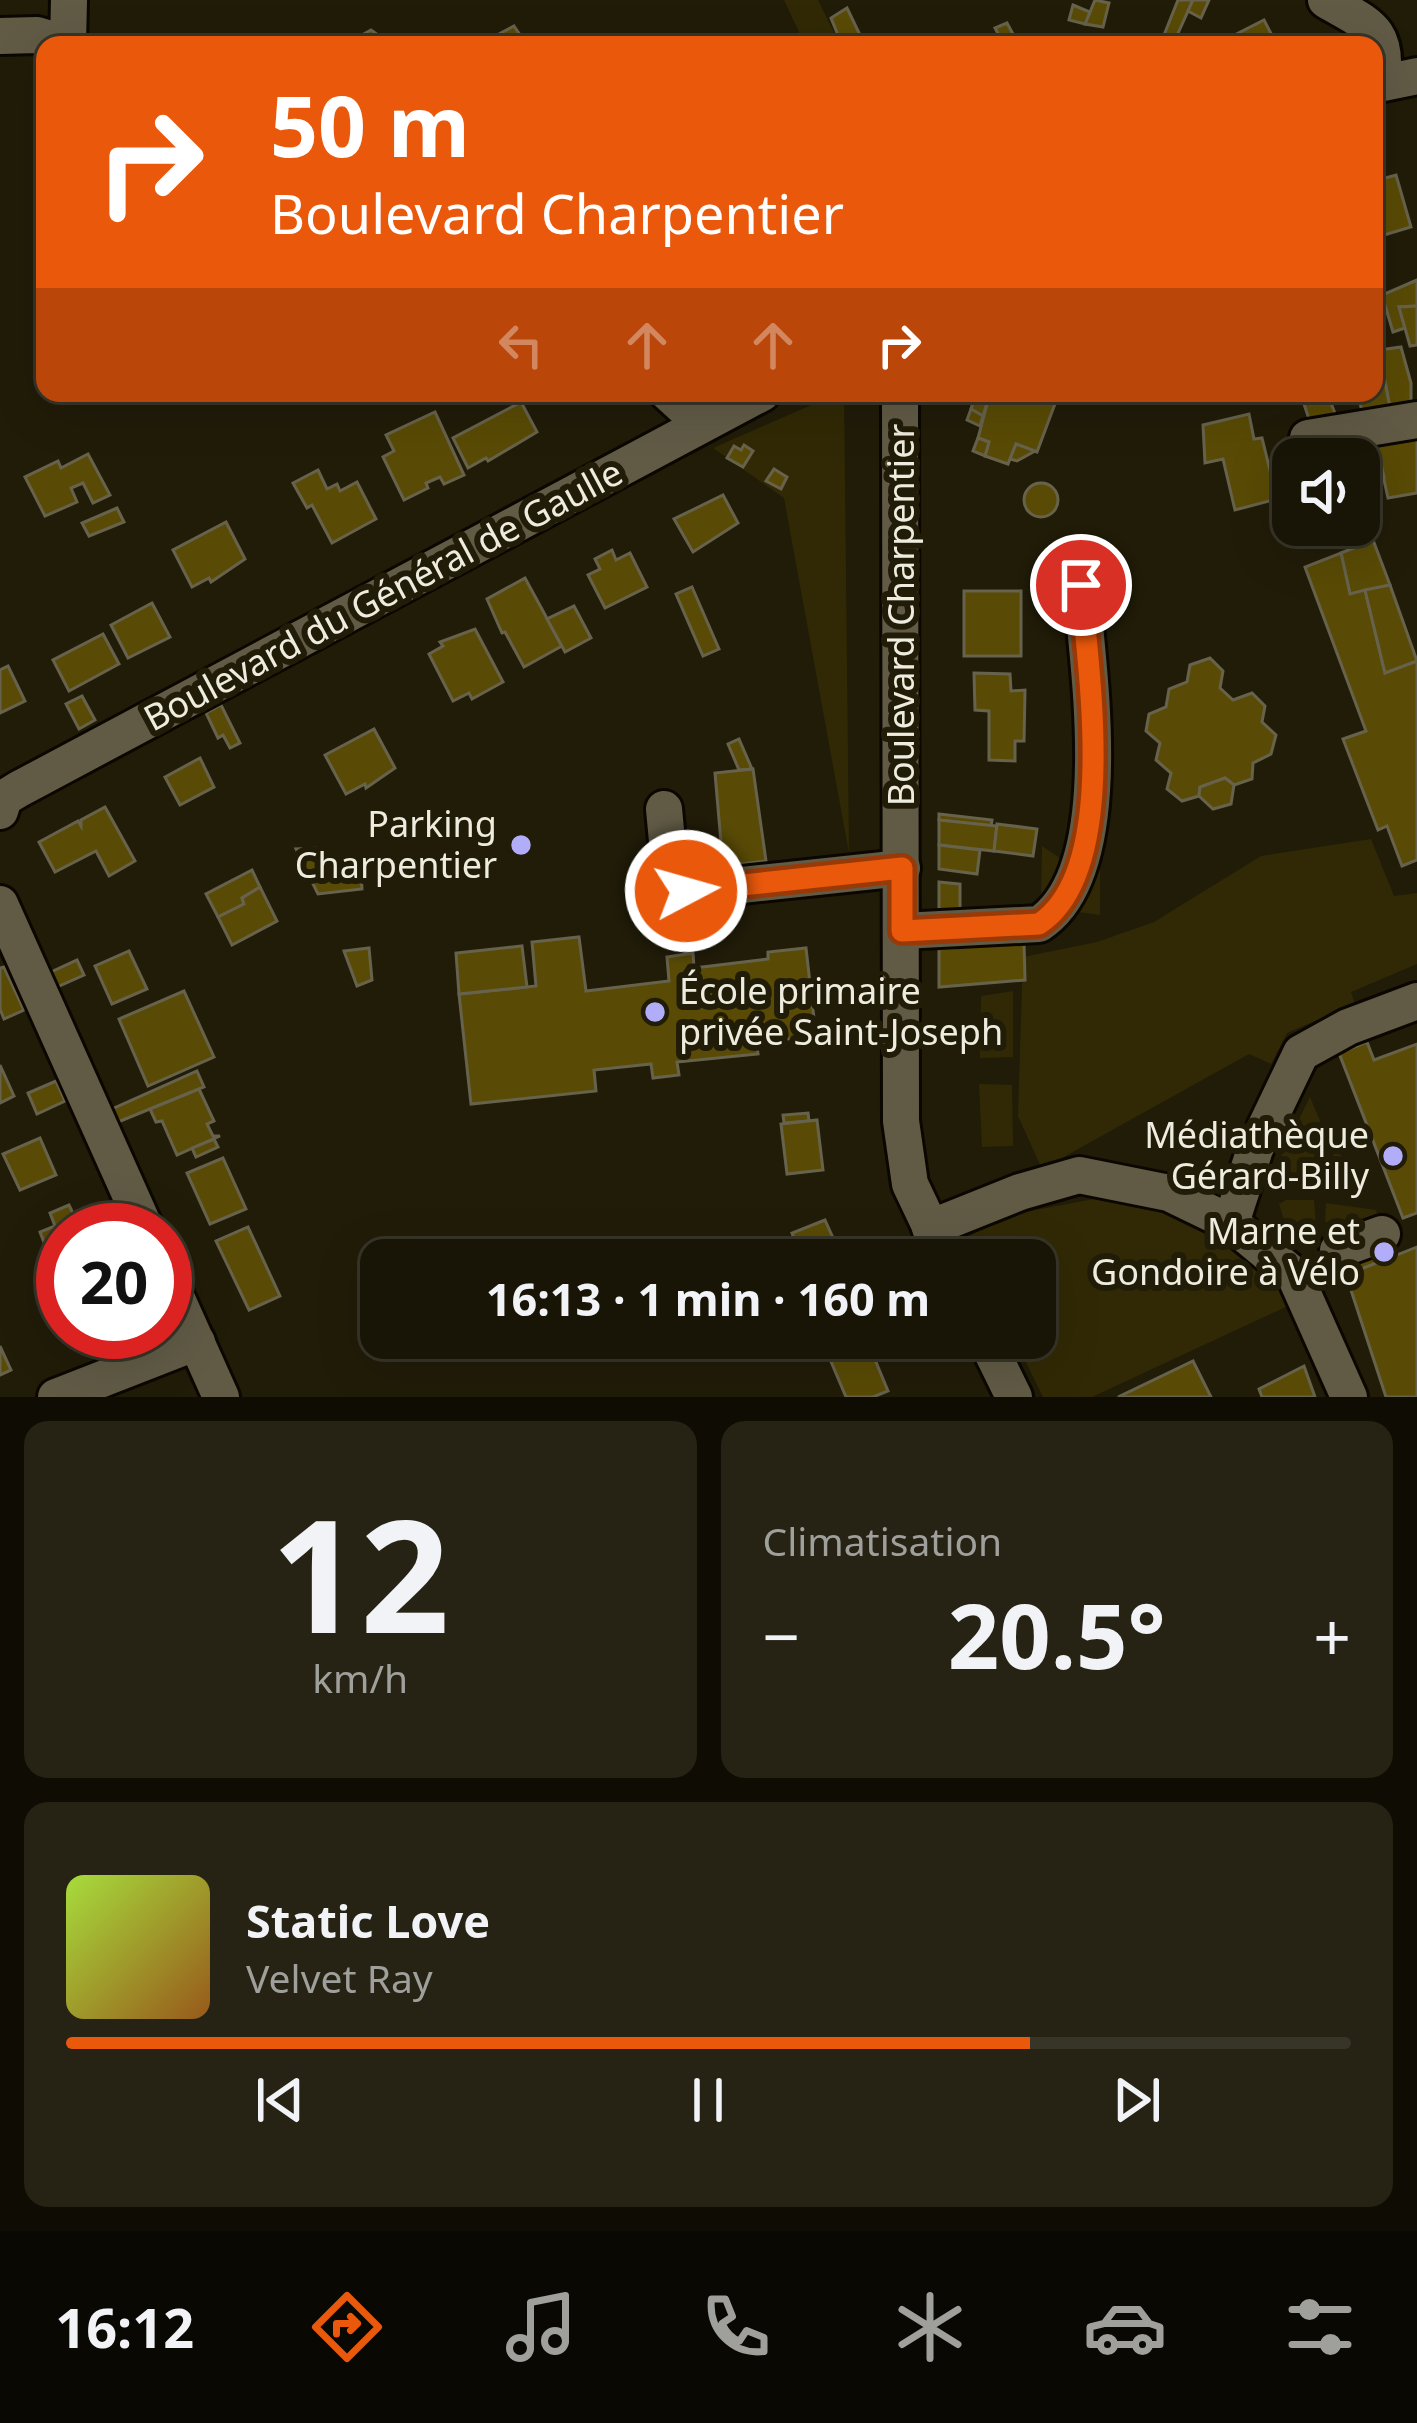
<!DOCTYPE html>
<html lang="fr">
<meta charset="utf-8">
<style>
:root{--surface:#191506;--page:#262214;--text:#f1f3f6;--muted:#9f9f9b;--line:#373428;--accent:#ea580c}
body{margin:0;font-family:"Noto Sans",sans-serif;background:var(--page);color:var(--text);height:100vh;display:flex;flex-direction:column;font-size:45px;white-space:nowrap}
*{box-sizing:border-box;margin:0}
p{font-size:39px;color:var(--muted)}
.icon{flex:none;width:66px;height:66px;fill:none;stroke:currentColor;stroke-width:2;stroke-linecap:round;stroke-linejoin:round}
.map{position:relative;height:1397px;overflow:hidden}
.details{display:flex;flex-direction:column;gap:24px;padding:24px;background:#0e0c03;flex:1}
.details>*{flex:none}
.hud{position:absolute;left:36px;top:36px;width:1347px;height:366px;border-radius:24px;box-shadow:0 12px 48px #0002,0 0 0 3px var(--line);background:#ea580c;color:#fff;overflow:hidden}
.controls{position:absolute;left:1272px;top:438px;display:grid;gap:24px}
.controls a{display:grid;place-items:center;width:108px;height:108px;border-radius:24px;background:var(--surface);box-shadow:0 12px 48px #0002,0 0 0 3px var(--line);font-size:60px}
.speed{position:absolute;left:36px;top:1203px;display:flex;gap:24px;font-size:60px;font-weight:700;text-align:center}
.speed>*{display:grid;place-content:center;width:156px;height:156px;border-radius:50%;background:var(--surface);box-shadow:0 12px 48px #0002,0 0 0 3px var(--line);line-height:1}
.speed .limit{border:18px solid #d22;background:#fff;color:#111}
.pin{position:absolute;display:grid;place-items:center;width:102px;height:102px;color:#fff;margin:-51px;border:6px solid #fff;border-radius:50%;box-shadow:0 3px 12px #0007}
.me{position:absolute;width:132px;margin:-66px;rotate:84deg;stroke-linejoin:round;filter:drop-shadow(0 0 9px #0008)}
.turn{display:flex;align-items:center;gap:42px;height:252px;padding:0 36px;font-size:54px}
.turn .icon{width:156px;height:156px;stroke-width:2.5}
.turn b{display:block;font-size:84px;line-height:102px}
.lanes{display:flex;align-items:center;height:114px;padding:0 36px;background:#0003;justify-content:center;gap:60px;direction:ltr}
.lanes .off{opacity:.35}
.big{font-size:90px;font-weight:700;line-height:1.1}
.details .card{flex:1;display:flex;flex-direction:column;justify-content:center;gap:18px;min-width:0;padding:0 42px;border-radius:24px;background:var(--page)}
.details .dial{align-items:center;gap:0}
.dial b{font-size:156px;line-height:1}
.song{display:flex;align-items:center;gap:36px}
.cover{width:144px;height:144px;border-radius:18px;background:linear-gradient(135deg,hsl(80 70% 55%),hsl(30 70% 35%))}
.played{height:12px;border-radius:6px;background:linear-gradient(90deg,var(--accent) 75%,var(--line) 75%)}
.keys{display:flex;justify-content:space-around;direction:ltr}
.heat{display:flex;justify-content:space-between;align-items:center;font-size:66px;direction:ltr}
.details .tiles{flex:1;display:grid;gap:24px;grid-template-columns:1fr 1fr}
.card:last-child{grid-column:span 2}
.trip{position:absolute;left:360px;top:1239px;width:696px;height:120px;border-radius:24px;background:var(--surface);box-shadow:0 12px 48px #0002,0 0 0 3px var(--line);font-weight:700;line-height:120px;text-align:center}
.tab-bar{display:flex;height:192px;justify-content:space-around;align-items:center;background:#0a0802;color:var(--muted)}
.tab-bar .icon{width:84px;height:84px}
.tab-bar .selected{color:var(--accent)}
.tab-bar b{font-size:54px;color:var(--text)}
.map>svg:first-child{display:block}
</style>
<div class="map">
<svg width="1417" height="1397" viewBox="0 0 1417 1397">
<rect width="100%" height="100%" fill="#211c08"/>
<!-- green -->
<g fill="#312905">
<path d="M 784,0 L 818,0 L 840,45 L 805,45 Z"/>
<path d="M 839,393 L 844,393 L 849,853 L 784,498 L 713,448 Z"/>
<path d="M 1371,839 L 1394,896 L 1417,893 L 1417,964 L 1351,992 L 1355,1004 L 1287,1033 L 1271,1064 L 1249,1054 L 1042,1169 L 1018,1116 L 1023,957 L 1097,942 L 1154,922 L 1261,856 Z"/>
<path d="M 1042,846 L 1067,863 L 1041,903 Z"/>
<path d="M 1100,855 L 1100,915 L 1071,911 Z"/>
<path d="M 1013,991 L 1013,1057 L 980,1058 L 981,996 Z"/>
<path d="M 979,1084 L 1012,1085 L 1013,1146 L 982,1147 Z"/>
<path d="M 1310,1097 L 1325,1133 L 1316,1181 L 1273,1182 L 1272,1174 Z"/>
<path d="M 1335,1148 L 1369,1192 L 1331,1188 L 1327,1181 Z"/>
<path d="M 1110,1196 L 1177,1206 L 1274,1273 L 1292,1304 L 1092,1397 L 1043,1397 L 1014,1338 L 1035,1338 L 1035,1260 L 976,1260 L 965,1238 L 1014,1214 Z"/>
<path d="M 1286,1200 L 1314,1200 L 1316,1226 L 1325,1245 L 1310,1250 L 1287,1229 L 1279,1204 Z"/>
<path d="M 1326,1203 L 1376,1210 L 1380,1225 L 1334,1236 L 1325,1220 Z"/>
</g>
<!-- building -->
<g fill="#594b05" stroke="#67624c" stroke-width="3">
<path d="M 1095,0 L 1109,3 L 1103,27 L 1085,24 Z"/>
<path d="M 1178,0 L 1193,0 L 1174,42 L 1162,40 Z"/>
<path d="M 1193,0 L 1209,0 L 1201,18 L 1188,11 Z"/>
<path d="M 1073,5 L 1090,12 L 1085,24 L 1069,20 Z"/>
<path d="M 847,8 L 862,39 L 842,45 L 831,18 Z"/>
<path d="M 1264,20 L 1277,45 L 1220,45 L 1219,43 Z"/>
<path d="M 1007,23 L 1019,45 L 1004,45 L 995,28 Z"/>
<path d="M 514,26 L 527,45 L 478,45 Z"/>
<path d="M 371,30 L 392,45 L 344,45 Z"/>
<path d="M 1396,175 L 1411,227 L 1374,238 L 1374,181 Z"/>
<path d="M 1417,280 L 1417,306 L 1399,307 L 1405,328 L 1393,332 L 1382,295 Z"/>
<path d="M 1417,306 L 1417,345 L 1410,346 L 1399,307 Z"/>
<path d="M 1401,347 L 1411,383 L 1411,410 L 1391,413 L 1379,350 Z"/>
<path d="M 1383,372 L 1391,413 L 1363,417 L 1358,393 L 1374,393 L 1374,374 Z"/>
<path d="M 976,393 L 990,393 L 983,416 L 971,409 Z"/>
<path d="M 990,393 L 1059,393 L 1037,452 L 1016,444 L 1008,464 L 985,456 L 989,442 L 978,438 Z"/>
<path d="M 1295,393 L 1327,393 L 1338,421 L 1311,425 L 1302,398 L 1296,398 Z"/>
<path d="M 521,402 L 537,432 L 488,461 L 486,458 L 468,468 L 453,438 Z"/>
<path d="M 971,409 L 983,416 L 980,426 L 967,420 Z"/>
<path d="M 435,412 L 464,475 L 444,484 L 440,477 L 426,483 L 428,488 L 404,500 L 383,457 L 394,451 L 386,435 Z"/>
<path d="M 1249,414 L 1254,439 L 1262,438 L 1277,499 L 1235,510 L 1223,459 L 1205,463 L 1203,425 Z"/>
<path d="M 1417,436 L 1417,493 L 1388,498 L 1376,443 Z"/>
<path d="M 978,438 L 989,442 L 985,456 L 973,451 Z"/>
<path d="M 1376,443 L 1384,477 L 1369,480 L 1361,446 Z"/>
<path d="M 1016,444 L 1035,451 L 1017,461 L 1010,459 Z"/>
<path d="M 744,445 L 753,451 L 743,467 L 727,458 L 734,446 L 741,450 Z"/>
<path d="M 1340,450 L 1342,459 L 1317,459 L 1315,454 Z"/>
<path d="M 88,454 L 110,495 L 93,503 L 83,483 L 71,488 L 77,502 L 45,516 L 25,477 L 58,461 L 61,468 Z"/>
<path d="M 774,469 L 787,477 L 781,489 L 766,481 Z"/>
<path d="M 318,470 L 327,489 L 337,484 L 340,491 L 357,482 L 376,519 L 332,543 L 312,505 L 307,508 L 293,483 Z"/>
<circle cx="1041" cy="500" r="17"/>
<path d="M 723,495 L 738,523 L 693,552 L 674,519 Z"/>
<path d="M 117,508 L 124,522 L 89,536 L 82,523 Z"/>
<path d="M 226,522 L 245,559 L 211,582 L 209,578 L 192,587 L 173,550 Z"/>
<path d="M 1373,540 L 1390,585 L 1350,594 L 1341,553 Z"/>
<path d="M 612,550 L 616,560 L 630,553 L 647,587 L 605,608 L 588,575 L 600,569 L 595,559 Z"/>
<path d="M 1341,553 L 1350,594 L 1365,590 L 1385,673 L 1417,661 L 1417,860 L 1402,866 L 1387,826 L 1378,830 L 1343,739 L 1366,731 L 1305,567 Z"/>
<path d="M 525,578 L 562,646 L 524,667 L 505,632 L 502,633 L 487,599 Z"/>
<path d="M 1390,585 L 1417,661 L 1385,673 L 1365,590 Z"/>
<path d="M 692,587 L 719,649 L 703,656 L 676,594 Z"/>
<rect x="964" y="591" width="57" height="65"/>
<path d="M 152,603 L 170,637 L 128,658 L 111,625 Z"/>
<path d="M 574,606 L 591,638 L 565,652 L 547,619 Z"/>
<path d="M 475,629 L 503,682 L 472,699 L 469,693 L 453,701 L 429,654 L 443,646 L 440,642 Z"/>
<path d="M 103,634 L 119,664 L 69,691 L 53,660 Z"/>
<path d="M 1210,658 L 1223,671 L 1220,688 L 1233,700 L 1252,693 L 1265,706 L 1262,722 L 1276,735 L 1271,754 L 1253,763 L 1252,779 L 1234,785 L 1225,778 L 1200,787 L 1199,796 L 1182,801 L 1167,789 L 1171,773 L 1156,760 L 1160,743 L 1146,731 L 1149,714 L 1166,707 L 1169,689 L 1187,682 L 1190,665 Z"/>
<path d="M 8,666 L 25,701 L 0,713 L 0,670 Z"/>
<path d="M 974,673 L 1010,674 L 1011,691 L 1025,690 L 1024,741 L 1015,741 L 1015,761 L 989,760 L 989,711 L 975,710 Z"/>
<path d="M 82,696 L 95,720 L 79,729 L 66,704 Z"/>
<path d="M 221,705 L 240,743 L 230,748 L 223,735 L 218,738 L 206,713 Z"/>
<path d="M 374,729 L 395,768 L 366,788 L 365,784 L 346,794 L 325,755 Z"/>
<path d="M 739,739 L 752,769 L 739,770 L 728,744 Z"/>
<path d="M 200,758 L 214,787 L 180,805 L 165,777 Z"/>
<path d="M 753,769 L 766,861 L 723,866 L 715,773 Z"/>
<path d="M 1225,778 L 1234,785 L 1231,804 L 1213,809 L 1199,796 L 1200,787 Z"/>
<path d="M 105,807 L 135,861 L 109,876 L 96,851 L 55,872 L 39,842 L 78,821 L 81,826 L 81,820 Z"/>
<path d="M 939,814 L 992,820 L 991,826 L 939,820 Z"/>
<path d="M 939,820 L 997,826 L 994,851 L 939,845 Z"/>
<path d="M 997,824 L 1037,829 L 1033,856 L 994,851 Z"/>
<path d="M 939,845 L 980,850 L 977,874 L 939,869 Z"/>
<path d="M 322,848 L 323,861 L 359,858 L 360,872 L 310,878 L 296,849 Z"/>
<path d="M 252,870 L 260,887 L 242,898 L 244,904 L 218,917 L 206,894 Z"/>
<path d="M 361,872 L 362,889 L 318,894 L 310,878 Z"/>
<path d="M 939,882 L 960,884 L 960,909 L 939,911 Z"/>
<path d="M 260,887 L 277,921 L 232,945 L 218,917 L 244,904 L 242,898 Z"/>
<path d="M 579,937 L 586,991 L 669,981 L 667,957 L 693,953 L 694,968 L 768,959 L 768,952 L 806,948 L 816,1036 L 778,1040 L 777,1030 L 755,1032 L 758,1054 L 677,1062 L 679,1075 L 653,1078 L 651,1064 L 594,1070 L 596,1091 L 471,1104 L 459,994 L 536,986 L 532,942 Z"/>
<path d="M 1024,942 L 1025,980 L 939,987 L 939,949 Z"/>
<path d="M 522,946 L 527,987 L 459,994 L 456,953 Z"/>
<path d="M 369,948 L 372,980 L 357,986 L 344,951 Z"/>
<path d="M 129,951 L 147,989 L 112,1004 L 95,966 Z"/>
<path d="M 77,960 L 84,975 L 57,987 L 51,972 Z"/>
<path d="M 4,967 L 24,1010 L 4,1019 L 0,1009 L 0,968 Z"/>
<path d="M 184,991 L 214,1057 L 148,1086 L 119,1019 Z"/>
<path d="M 777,1030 L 777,1038 L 756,1040 L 755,1032 Z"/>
<path d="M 1367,1042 L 1374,1060 L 1417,1044 L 1417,1213 L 1403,1218 L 1339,1053 Z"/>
<path d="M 0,1065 L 14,1096 L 0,1103 Z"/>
<path d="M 197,1071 L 204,1087 L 118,1122 L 112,1109 Z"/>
<path d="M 56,1081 L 65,1101 L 37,1114 L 28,1093 Z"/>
<path d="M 199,1089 L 214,1121 L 207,1124 L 213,1136 L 220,1136 L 177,1155 L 162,1121 L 156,1122 L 150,1109 Z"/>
<path d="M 808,1113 L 809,1121 L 784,1123 L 783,1115 Z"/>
<path d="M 817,1120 L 823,1170 L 787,1174 L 781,1124 Z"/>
<path d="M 40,1138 L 56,1175 L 20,1190 L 3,1154 Z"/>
<path d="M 214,1139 L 218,1147 L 196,1157 L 192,1148 Z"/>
<path d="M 223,1158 L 246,1209 L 210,1224 L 187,1173 Z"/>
<path d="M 69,1205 L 81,1230 L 63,1230 L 63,1250 L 49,1255 L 40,1232 L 55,1226 L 50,1213 Z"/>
<path d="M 825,1220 L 843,1260 L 802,1260 L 792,1233 Z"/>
<path d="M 248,1227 L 280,1296 L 249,1310 L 216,1241 Z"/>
<path d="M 1386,1242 L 1390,1258 L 1346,1275 L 1340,1259 Z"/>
<path d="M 1417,1247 L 1417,1397 L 1386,1397 L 1346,1275 Z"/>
<path d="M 63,1250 L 63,1278 L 52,1254 Z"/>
<path d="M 381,1322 L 381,1338 L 402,1338 L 372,1351 L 363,1331 Z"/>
<path d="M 840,1338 L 866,1338 L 888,1391 L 873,1397 L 846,1397 L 824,1345 Z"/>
<path d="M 0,1346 L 11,1370 L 0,1375 Z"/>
<path d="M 1193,1361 L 1211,1397 L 1118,1397 Z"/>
<path d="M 1304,1366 L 1315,1397 L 1262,1397 L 1259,1389 Z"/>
</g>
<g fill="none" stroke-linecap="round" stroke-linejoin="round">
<defs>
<g id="minor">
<path d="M 1326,0 C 1368,25 1389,28 1382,81"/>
<path d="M 0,36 L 37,35 L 70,45"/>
<path d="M 68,44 L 69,0"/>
<path d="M 1374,85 L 1417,76"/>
<path d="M 668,393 L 702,424"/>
<path d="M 900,393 L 901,1121 L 910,1184 L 946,1260"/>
<path d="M 1308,438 L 1417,420"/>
<path d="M 664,809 L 670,873 L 685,891 L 902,868"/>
<path d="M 0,811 L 4,798 L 19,789 L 762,393"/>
<path d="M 0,904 L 146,1230"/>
<path d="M 902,931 L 1039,924 C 1120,871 1088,669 1081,585"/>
<path d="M 1231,1223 L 1255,1149 L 1301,1053 L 1348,1027 L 1417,1001"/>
<path d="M 930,1228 L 1020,1192 L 1079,1175 L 1169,1193 L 1231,1223 L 1295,1276 L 1349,1397"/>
<path d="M 1338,1250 L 1382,1234"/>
<path d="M 165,1272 L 221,1397"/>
<path d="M 985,1338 L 1014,1397"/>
<path d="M 56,1397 L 197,1342"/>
</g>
</defs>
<!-- minor casing -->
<use href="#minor" stroke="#0b0700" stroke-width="42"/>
<!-- minor -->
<use href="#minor" stroke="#615b46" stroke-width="36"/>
</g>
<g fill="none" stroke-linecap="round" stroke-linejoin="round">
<defs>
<path id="route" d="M 686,891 L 902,868 L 902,931 L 1039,924 C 1120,871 1088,670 1081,585"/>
</defs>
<!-- route casing -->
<use href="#route" stroke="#983908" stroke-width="30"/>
<!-- route -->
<use href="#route" stroke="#ea580c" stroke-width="21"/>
</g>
<!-- markers -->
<g fill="#b2adf9" stroke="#211c08" stroke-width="4.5">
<circle cx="521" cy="845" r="12"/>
<circle cx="655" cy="1012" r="12"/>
<circle cx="1393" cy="1156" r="12"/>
<circle cx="1384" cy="1252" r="12"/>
</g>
<g text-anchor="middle" stroke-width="12" stroke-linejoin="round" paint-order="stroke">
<!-- street labels -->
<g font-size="36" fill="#eeecdf" stroke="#211c08">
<text transform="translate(383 595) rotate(-28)" y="13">Boulevard du Général de Gaulle</text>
<text transform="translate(901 615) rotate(-90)" y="13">Boulevard Charpentier</text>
</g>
<!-- poi labels -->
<g font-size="36" fill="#eeecdf" stroke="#211c08" text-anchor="end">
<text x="497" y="837">Parking<tspan x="497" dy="41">Charpentier</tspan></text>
<text x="679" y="1004" text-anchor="start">École primaire<tspan x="679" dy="41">privée Saint-Joseph</tspan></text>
<text x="1369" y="1148">Médiathèque<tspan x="1369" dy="41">Gérard-Billy</tspan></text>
<text x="1360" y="1244">Marne et<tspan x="1360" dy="41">Gondoire à Vélo</tspan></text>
</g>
</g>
</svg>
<div class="controls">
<a><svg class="icon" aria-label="sound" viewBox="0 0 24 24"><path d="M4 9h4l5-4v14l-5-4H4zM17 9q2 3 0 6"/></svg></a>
</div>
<div class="speed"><div class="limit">20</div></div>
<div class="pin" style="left:1081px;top:585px;background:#d93025"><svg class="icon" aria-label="arrive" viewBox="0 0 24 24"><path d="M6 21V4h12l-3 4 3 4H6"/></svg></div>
<svg class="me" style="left:686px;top:891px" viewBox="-20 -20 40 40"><circle r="17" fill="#ea580c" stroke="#fff" stroke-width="3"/><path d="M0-11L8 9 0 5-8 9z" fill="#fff"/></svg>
<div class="trip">16:13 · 1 min · 160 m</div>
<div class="hud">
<div class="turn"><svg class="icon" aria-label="right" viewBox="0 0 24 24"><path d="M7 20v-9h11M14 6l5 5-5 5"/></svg><div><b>50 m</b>Boulevard Charpentier</div></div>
<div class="lanes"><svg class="icon off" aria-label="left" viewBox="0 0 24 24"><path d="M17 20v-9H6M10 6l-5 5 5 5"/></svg><svg class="icon off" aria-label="ahead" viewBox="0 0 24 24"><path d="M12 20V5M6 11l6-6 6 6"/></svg><svg class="icon off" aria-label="ahead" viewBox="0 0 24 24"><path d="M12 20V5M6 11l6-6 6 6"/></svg><svg class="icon" aria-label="right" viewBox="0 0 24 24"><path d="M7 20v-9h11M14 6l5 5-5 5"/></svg></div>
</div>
</div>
<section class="details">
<div class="tiles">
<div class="card dial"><b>12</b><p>km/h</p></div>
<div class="card"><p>Climatisation</p>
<div class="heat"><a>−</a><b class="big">20.5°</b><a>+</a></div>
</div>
<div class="card">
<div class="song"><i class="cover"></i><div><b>Static Love</b><p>Velvet Ray</p></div></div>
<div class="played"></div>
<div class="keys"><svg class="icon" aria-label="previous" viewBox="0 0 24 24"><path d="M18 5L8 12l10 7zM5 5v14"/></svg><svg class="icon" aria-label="pause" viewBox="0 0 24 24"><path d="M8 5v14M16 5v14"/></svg><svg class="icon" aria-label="next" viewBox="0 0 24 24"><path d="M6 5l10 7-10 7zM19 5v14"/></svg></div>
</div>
</div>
</section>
<nav class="tab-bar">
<b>16:12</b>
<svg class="icon selected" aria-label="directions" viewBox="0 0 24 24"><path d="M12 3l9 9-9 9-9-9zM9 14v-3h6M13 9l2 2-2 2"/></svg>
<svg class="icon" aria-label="music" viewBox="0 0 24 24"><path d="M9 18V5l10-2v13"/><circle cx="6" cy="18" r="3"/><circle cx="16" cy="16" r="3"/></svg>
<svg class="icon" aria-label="phone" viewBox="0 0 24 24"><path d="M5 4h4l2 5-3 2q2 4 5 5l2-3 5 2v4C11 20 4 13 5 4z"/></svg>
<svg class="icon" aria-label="climate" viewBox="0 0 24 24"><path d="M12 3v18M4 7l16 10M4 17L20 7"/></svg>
<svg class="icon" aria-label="car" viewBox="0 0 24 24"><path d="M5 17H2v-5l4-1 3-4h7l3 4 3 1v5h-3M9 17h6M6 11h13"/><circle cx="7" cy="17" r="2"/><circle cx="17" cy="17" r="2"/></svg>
<svg class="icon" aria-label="filters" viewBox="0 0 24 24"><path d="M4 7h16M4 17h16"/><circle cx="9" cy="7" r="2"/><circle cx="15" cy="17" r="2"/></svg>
</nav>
